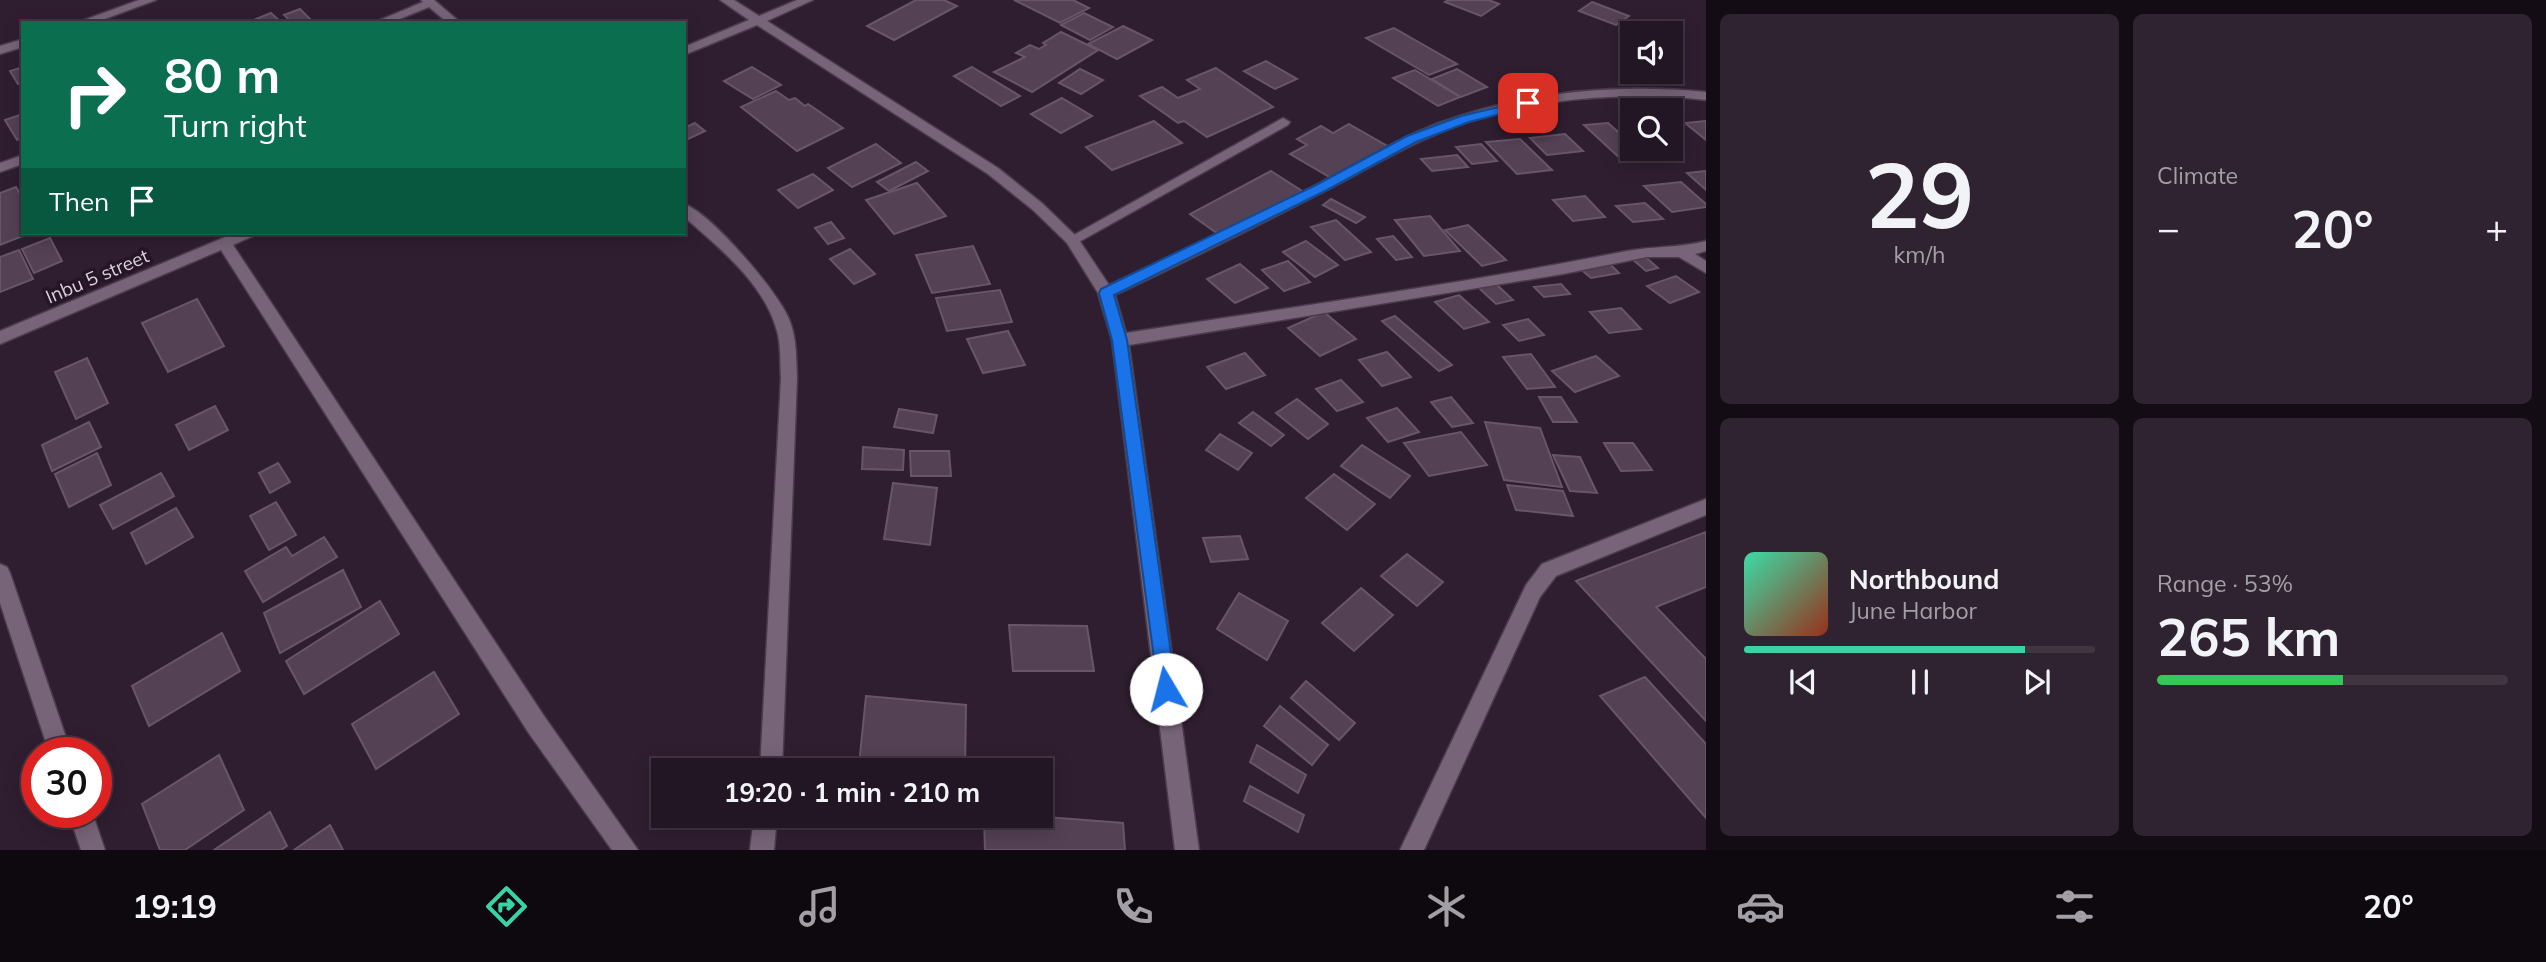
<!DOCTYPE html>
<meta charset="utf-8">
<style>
:root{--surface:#231624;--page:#2f2331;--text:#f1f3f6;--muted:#a39fa6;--line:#403541;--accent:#38d4a6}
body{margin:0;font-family:Mulish,sans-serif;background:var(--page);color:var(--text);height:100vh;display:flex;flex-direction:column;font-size:26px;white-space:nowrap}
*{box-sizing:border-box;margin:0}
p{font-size:23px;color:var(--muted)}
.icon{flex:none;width:38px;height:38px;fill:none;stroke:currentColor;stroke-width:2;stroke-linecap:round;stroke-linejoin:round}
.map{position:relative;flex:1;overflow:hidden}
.sheet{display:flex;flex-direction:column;gap:14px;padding:14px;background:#130c14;width:840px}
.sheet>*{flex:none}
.banner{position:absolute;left:21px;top:21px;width:665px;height:214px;border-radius:0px;box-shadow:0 4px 18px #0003,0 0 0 2px var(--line);background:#0b6e4f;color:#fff;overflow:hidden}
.tools{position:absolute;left:1620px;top:21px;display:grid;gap:14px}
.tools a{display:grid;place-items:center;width:63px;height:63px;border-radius:0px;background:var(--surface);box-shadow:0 4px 18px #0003,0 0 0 2px var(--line);font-size:35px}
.speed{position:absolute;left:21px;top:737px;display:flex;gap:14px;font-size:35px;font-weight:700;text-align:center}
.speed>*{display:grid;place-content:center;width:91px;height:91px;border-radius:50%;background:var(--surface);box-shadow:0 4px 18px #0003,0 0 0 2px var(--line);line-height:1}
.speed .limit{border:10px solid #d22;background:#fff;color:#111}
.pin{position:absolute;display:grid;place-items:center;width:60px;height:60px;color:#fff;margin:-30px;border-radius:14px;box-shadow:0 4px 10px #0006}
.me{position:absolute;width:77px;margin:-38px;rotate:352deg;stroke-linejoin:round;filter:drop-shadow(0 0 5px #0008)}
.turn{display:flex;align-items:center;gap:24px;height:147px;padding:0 28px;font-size:32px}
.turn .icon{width:91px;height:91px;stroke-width:2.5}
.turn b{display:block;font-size:49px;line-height:60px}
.then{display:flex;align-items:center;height:66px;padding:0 28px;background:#0003;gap:14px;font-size:26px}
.big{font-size:52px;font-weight:700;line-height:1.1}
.sheet .tile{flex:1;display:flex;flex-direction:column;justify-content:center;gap:10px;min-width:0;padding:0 24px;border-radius:10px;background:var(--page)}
.sheet .dial{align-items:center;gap:0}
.dial b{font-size:91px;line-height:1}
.song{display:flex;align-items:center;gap:21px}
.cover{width:84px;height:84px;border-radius:10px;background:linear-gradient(135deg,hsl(160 70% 55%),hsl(10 70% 35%))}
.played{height:7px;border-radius:4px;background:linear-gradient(90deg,var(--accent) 80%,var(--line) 80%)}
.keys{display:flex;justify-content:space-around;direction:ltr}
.heat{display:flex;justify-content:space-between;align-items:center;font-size:38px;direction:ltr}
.charge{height:10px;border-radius:5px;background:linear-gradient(90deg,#34c759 53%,var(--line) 0)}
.sheet .tiles{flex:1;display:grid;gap:14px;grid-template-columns:repeat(2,1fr)}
.trip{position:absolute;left:651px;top:758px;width:402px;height:70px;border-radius:0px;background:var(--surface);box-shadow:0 4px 18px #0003,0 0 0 2px var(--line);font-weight:700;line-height:70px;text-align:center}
.menu{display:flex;height:112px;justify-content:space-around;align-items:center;background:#0e090e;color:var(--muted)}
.menu .icon{width:49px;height:49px}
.menu .on{color:var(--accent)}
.menu b{font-size:32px;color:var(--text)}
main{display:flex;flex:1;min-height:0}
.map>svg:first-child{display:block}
</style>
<main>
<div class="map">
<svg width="1706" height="850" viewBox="0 0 1706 850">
<rect width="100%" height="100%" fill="#2f1e30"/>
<!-- building -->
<g fill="#544154" stroke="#695569" stroke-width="2">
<path d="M 916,0 L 944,0 L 957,6 L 894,40 L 867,26 Z"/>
<path d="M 1014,0 L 1073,0 L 1089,8 L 1060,23 Z"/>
<path d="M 1448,0 L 1489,0 L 1499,4 L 1481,16 L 1445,2 Z"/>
<path d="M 1592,2 L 1629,16 L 1616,25 L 1579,11 Z"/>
<path d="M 300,9 L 312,21 L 292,23 L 284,15 Z"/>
<path d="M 271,13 L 282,23 L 246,23 Z"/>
<path d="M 1084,13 L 1113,27 L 1090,40 L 1061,25 Z"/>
<path d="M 1123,26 L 1152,40 L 1117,59 L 1088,44 Z"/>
<path d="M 1394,28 L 1457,64 L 1429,75 L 1366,38 Z"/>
<path d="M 1061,32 L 1098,50 L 1032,92 L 994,72 L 1025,57 L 1016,53 L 1030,45 L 1039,49 L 1046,45 L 1043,43 Z"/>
<path d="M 1266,61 L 1297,79 L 1275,89 L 1244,71 Z"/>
<path d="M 23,67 L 23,82 L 18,84 L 10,71 Z"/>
<path d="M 752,67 L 781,85 L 753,99 L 724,81 Z"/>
<path d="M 972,67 L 1020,96 L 1001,106 L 954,76 Z"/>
<path d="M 1216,68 L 1273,107 L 1207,137 L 1184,121 L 1178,123 L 1140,96 L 1162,87 L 1178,98 L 1200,89 L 1187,80 Z"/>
<path d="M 1080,69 L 1103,80 L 1081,94 L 1059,83 Z"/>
<path d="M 1457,69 L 1487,87 L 1461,97 L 1432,79 Z"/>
<path d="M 1415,70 L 1460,97 L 1438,106 L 1393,78 Z"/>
<path d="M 776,91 L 789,100 L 795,98 L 805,106 L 808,104 L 843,128 L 797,151 L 741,107 Z"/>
<path d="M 1062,98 L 1092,116 L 1061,133 L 1031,114 Z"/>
<path d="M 23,114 L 23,137 L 17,140 L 5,120 Z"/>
<path d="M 1154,121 L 1182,143 L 1112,170 L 1086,147 Z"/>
<path d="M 1706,121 L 1706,140 L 1685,123 Z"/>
<path d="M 695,123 L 705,131 L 684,141 L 684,128 Z"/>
<path d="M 1608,123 L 1633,145 L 1633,149 L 1649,159 L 1624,162 L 1584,125 Z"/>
<path d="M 1349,124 L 1389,147 L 1333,179 L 1290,154 L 1307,145 L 1297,139 L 1321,126 L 1333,133 Z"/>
<path d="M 1565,134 L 1583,151 L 1547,155 L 1530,138 Z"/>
<path d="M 1520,139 L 1552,170 L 1517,174 L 1486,142 Z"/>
<path d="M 876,144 L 901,163 L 852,187 L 828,168 Z"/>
<path d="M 1481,144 L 1497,161 L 1472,164 L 1456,147 Z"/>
<path d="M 1457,155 L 1468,167 L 1432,171 L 1421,159 Z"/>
<path d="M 916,162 L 928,171 L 889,191 L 877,182 Z"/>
<path d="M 1271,171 L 1302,191 L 1221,236 L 1190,214 Z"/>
<path d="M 1706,171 L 1706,190 L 1687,173 Z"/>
<path d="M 813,174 L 833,190 L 798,208 L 778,190 Z"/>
<path d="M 1681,182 L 1706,204 L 1706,207 L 1672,212 L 1644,186 Z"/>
<path d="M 917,183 L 946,216 L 894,234 L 866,200 Z"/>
<path d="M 16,187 L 20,194 L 23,192 L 23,233 L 30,233 L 0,245 L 0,193 Z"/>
<path d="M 1585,196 L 1605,217 L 1573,221 L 1553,200 Z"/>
<path d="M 1331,199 L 1365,217 L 1356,223 L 1323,205 Z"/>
<path d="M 1645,203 L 1663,219 L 1633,222 L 1616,206 Z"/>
<path d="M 1430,216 L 1460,251 L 1424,256 L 1395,220 Z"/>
<path d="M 1336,220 L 1371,252 L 1345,260 L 1311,227 Z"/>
<path d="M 831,222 L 844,238 L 828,244 L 815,228 Z"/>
<path d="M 1468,225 L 1506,260 L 1482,266 L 1445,230 Z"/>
<path d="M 1393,236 L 1412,257 L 1396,260 L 1377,239 Z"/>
<path d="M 50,238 L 62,261 L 34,273 L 22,249 Z"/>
<path d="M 1306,241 L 1338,265 L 1315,277 L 1283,252 Z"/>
<path d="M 973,246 L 990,284 L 932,293 L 916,255 Z"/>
<path d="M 850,249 L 875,274 L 854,284 L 830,259 Z"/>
<path d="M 19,250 L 33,279 L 0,292 L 0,257 Z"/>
<path d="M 1643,255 L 1658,268 L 1646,271 L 1631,258 Z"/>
<path d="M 1606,260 L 1619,273 L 1591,278 L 1577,266 Z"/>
<path d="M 1288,261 L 1310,282 L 1284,291 L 1262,270 Z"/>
<path d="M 1240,264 L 1268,288 L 1235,303 L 1207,279 Z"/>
<path d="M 1676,276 L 1699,292 L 1670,303 L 1647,286 Z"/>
<path d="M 1496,284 L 1513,300 L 1496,304 L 1479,288 Z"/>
<path d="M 1561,284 L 1570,294 L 1544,297 L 1534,287 Z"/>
<path d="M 1000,290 L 1012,322 L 947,331 L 936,298 Z"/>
<path d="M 1459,295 L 1489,322 L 1464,329 L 1435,302 Z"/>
<path d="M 197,299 L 224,346 L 168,372 L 142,323 Z"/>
<path d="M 1621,308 L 1641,329 L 1609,333 L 1590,312 Z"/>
<path d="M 1324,312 L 1356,339 L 1320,356 L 1288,328 Z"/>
<path d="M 1395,316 L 1452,365 L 1439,371 L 1382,321 Z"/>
<path d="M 1528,319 L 1544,335 L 1519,341 L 1503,325 Z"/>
<path d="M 1008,331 L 1025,365 L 983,373 L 967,339 Z"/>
<path d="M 1387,352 L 1411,377 L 1382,386 L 1359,360 Z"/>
<path d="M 1245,353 L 1265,375 L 1226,389 L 1207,367 Z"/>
<path d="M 1531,354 L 1555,387 L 1527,389 L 1503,357 Z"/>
<path d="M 1596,356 L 1619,376 L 1575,392 L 1552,371 Z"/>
<path d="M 87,358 L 108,403 L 76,419 L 55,372 Z"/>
<path d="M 1341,380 L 1363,402 L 1337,411 L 1316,389 Z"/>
<path d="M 1451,397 L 1473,423 L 1452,427 L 1431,402 Z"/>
<path d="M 1539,397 L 1561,397 L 1577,422 L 1553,422 Z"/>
<path d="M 1297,399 L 1328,424 L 1308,439 L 1276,413 Z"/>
<path d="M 215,406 L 228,430 L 189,450 L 176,425 Z"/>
<path d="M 1397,408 L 1419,432 L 1388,442 L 1367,418 Z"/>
<path d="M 899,409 L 937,415 L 933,433 L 894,427 Z"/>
<path d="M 1253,412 L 1284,435 L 1271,446 L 1239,423 Z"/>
<path d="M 89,422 L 101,447 L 52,471 L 42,445 Z"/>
<path d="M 1485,422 L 1540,428 L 1562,487 L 1504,480 Z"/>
<path d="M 1461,432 L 1487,465 L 1429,476 L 1404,443 Z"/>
<path d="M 1220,434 L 1252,453 L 1238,470 L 1206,450 Z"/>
<path d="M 1604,443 L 1633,443 L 1652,470 L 1621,471 Z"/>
<path d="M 1362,445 L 1410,476 L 1390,498 L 1341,466 Z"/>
<path d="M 863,447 L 904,450 L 903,470 L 862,469 Z"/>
<path d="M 910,451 L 949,451 L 951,476 L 911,476 Z"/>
<path d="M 97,453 L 111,485 L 69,507 L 55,474 Z"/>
<path d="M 1553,455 L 1580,457 L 1597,493 L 1570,491 Z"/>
<path d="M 278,463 L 290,482 L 270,493 L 259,473 Z"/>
<path d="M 161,473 L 174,496 L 113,529 L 100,505 Z"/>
<path d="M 1334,474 L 1375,504 L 1347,530 L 1306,498 Z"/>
<path d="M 893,483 L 937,488 L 930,545 L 884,539 Z"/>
<path d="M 1507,485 L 1563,491 L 1573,516 L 1516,510 Z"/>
<path d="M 276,502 L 296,535 L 269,550 L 250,516 Z"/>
<path d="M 176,508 L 193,537 L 146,564 L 131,533 Z"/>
<path d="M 1706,532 L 1706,587 L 1656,607 L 1706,659 L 1706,721 L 1576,581 Z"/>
<path d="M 1240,536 L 1248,559 L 1211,562 L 1203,538 Z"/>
<path d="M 324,537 L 337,557 L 263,602 L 245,571 L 286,547 L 292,556 Z"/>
<path d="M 1407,554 L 1443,582 L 1417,606 L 1381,576 Z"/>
<path d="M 343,570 L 361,607 L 280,653 L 264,613 Z"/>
<path d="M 1361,588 L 1393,615 L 1354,651 L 1322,623 Z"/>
<path d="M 1239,593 L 1288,621 L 1267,660 L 1217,629 Z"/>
<path d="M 380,601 L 399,634 L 304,694 L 286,661 Z"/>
<path d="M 1009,625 L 1087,626 L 1094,671 L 1013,671 Z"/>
<path d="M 222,633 L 240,671 L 149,726 L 132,686 Z"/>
<path d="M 434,672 L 459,714 L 376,769 L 352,724 Z"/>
<path d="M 1645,677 L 1706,744 L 1706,818 L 1600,696 Z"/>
<path d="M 1306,681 L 1355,723 L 1339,740 L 1291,698 Z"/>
<path d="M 866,696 L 966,705 L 965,770 L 916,770 L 859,765 Z"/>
<path d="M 1280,706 L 1328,745 L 1312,765 L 1264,726 Z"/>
<path d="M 1257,745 L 1306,775 L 1298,793 L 1250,762 Z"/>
<path d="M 219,755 L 244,810 L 185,850 L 160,850 L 142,804 Z"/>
<path d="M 1250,786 L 1304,815 L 1298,832 L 1244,801 Z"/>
<path d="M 270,812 L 287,846 L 281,850 L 214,850 Z"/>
<path d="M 984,816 L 1033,816 L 1123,823 L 1125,850 L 985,850 Z"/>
<path d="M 330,825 L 343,850 L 294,850 Z"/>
</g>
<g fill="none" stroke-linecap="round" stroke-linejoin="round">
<defs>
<path id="lane" d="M 1283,118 L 1290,122 L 1288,125 L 1077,243 L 1072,245 L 1065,240 Z"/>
<g id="street">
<path d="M 139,0 L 156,0 L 94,23 L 76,23 Z"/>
<path d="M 421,0 L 434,0 L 461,23 L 448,23 L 429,7 L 390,23 L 373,23 L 423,2 Z"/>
<path d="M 720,0 L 734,0 L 759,16 L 797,0 L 813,0 L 767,21 L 998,168 L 1043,204 L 1077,237 L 1109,285 C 1180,252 1250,218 1320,183 C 1359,162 1397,139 1439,123 C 1524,92 1616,83 1706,92 L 1706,100 C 1631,92 1556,97 1484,117 C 1427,133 1377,164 1325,191 C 1255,227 1185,262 1115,295 L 1126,333 C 1293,307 1461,284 1627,251 C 1654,246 1680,248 1706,241 L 1706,251 L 1695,254 L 1706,261 L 1706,273 L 1679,257 L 1647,257 L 1563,274 L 1129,345 L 1199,850 L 1175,850 L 1112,340 L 1098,293 L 1067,243 L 1033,210 L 988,174 L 757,25 L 684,55 L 684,47 L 749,20 Z"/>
<path d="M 23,39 L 23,47 L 0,54 L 0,46 Z"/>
<path d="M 23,155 L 23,164 L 0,172 L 0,163 Z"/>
<path d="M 684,204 C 711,213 778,292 789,319 C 797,338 796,358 797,378 L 782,770 L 760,770 L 781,378 C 780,364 781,349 778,335 C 767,286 720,248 684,217 Z"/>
<path d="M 235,233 L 255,233 L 253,236 L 233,245 L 544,716 L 638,850 L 612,850 L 528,732 L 221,250 L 0,344 L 0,331 Z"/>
<path d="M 1706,499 L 1706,515 L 1556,576 L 1540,597 L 1424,850 L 1400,850 L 1526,585 L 1542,564 Z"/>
<path d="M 0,564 L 7,567 L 10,573 L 71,752 L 49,752 L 0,603 Z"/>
<path d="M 68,812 L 92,812 L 105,850 L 81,850 Z"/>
<path d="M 754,816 L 777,816 L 774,850 L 750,850 Z"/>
</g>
</defs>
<!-- lane casing -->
<use href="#lane" stroke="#4a3c4b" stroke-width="3"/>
<!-- street casing -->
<use href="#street" stroke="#4a3c4b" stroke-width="3"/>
<!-- lane -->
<use href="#lane" fill="#786479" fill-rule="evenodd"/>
<!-- street -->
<use href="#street" fill="#786479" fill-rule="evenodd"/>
</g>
<!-- route -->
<path fill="#1a73e8" stroke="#114b97" stroke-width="2" d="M 1528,100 L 1534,103 L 1532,106 L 1469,122 L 1416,142 L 1325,191 L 1114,295 L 1127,340 L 1176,689 L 1173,696 L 1166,698 L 1159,696 L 1112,340 L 1099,293 L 1101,289 L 1316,185 L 1407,136 L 1461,116 Z"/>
<g text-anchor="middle" stroke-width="7" stroke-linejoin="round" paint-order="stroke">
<!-- street labels -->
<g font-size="19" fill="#dcd1dc" stroke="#251526">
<text transform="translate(97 276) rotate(-23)" y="7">Inbu 5 street</text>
</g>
</g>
</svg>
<div class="tools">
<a><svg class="icon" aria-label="sound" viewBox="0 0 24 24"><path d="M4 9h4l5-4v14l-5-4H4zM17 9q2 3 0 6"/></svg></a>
<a><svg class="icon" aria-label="search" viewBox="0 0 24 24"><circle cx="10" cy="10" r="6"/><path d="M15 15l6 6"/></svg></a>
</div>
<div class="speed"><div class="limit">30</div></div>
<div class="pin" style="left:1528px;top:103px;background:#d93025"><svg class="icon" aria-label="arrive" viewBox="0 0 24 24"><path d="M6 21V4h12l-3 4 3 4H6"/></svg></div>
<svg class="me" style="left:1166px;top:689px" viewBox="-20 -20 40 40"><circle r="19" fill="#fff"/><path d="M0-13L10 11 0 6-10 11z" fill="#1a73e8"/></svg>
<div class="trip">19:20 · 1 min · 210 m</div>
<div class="banner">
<div class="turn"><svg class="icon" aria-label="right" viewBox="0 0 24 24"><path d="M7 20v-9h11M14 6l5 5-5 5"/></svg><div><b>80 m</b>Turn right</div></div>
<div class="then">Then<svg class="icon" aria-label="arrive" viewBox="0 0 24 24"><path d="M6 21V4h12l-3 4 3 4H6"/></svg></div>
</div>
</div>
<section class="sheet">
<div class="tiles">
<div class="tile dial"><b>29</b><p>km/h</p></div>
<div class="tile"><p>Climate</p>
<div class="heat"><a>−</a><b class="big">20°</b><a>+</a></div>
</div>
<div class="tile">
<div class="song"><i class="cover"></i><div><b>Northbound</b><p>June Harbor</p></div></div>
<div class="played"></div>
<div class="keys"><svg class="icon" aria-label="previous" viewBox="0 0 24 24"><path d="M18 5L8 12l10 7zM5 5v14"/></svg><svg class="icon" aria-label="pause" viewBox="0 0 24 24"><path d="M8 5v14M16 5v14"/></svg><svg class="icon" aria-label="next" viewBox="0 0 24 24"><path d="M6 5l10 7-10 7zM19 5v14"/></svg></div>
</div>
<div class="tile"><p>Range · 53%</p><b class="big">265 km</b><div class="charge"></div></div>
</div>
</section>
</main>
<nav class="menu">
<b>19:19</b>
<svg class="icon on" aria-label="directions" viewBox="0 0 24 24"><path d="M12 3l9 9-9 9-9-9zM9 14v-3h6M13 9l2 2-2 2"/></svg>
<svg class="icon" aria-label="music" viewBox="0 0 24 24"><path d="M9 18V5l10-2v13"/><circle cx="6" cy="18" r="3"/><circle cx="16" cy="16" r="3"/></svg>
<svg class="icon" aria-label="phone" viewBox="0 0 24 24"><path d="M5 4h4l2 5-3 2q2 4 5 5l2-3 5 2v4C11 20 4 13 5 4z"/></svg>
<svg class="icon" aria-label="climate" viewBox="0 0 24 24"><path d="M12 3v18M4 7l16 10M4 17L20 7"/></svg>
<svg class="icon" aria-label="car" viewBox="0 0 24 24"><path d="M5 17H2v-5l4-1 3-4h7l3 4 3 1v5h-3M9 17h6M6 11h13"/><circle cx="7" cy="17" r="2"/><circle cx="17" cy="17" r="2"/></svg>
<svg class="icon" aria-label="filters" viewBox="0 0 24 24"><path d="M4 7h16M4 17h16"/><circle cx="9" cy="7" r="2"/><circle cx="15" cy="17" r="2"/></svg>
<b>20°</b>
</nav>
